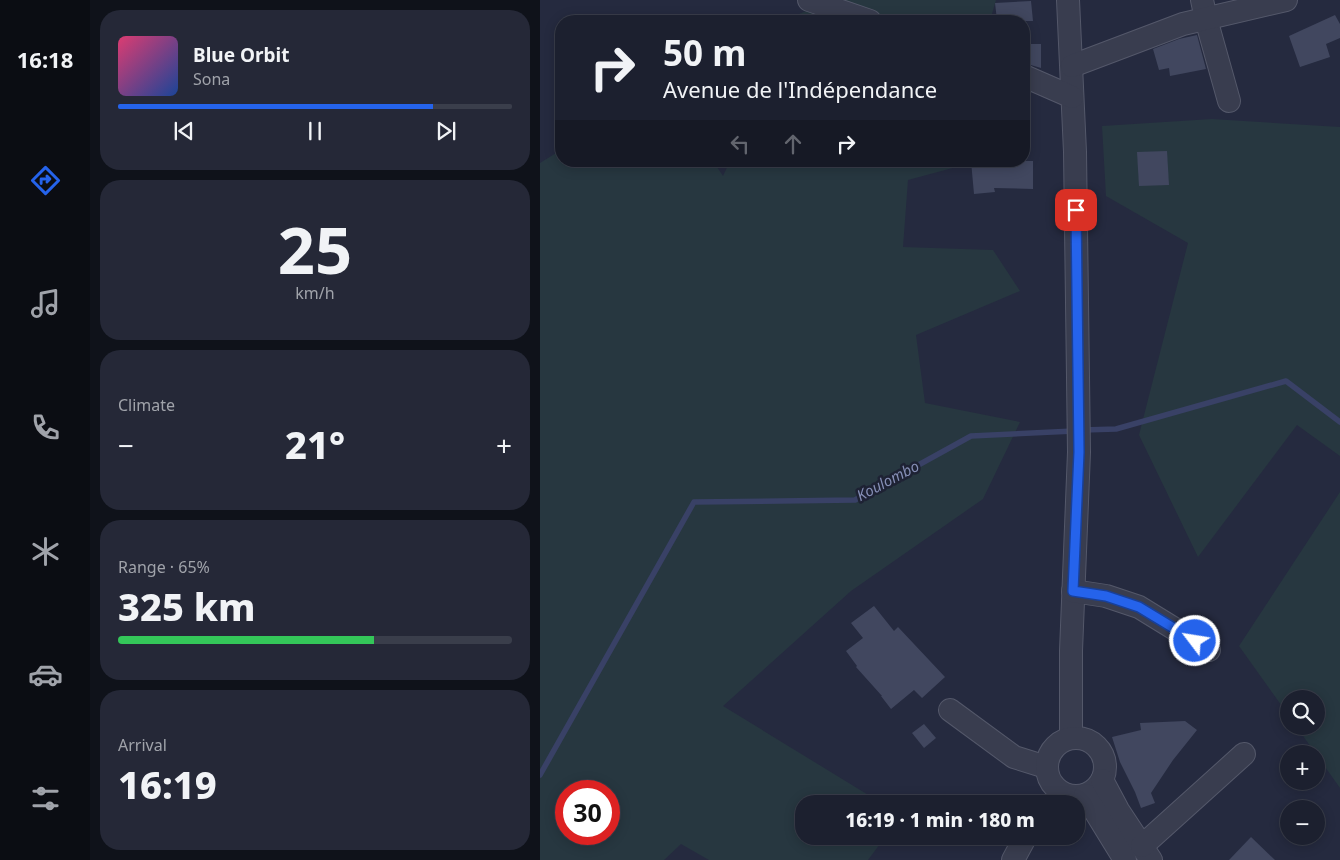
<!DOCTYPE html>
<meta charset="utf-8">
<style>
:root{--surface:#1c202f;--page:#252837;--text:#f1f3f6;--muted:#a0a3aa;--line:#3a3e4b;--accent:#2563eb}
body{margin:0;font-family:"Noto Sans",sans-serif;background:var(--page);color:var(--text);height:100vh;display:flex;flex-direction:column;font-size:19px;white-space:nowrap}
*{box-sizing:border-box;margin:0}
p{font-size:16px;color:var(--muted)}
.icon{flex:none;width:28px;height:28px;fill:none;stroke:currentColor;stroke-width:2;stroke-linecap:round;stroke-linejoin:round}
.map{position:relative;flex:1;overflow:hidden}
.side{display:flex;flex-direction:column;gap:10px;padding:10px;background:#0f121a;width:450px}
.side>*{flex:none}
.hud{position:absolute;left:15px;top:15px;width:475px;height:152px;border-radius:20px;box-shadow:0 2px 12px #0003,0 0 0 1px var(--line);background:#1c202f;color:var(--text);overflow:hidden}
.buttons{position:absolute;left:740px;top:690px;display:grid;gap:10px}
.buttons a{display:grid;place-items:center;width:45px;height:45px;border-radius:50%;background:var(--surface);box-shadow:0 2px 12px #0003,0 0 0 1px var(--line);font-size:25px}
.speed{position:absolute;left:15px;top:780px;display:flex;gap:10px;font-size:25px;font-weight:700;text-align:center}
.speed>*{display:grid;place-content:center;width:65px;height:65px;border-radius:50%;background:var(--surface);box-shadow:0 2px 12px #0003,0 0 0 1px var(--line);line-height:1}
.speed .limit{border:8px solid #d22;background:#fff;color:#111}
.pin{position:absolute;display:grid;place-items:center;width:42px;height:42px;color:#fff;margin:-21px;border-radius:10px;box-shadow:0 2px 8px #0006}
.me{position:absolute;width:55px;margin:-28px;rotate:301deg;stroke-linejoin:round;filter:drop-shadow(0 0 4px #0008)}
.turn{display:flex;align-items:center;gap:18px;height:105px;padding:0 25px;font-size:22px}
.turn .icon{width:65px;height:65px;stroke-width:2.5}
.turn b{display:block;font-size:35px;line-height:42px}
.lanes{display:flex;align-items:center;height:48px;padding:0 25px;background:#0003;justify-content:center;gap:25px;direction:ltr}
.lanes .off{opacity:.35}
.big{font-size:38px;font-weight:800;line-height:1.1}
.side .card{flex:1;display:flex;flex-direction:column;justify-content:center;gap:8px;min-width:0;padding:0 18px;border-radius:20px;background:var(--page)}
.side .dial{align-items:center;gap:0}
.dial b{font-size:65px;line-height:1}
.song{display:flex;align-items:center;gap:15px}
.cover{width:60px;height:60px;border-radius:8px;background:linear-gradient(135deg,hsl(340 70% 55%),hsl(220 70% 35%))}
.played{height:5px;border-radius:2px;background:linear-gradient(90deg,var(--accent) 80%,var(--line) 80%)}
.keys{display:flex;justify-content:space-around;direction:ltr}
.heat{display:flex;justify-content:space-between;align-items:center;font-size:28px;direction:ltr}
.charge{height:8px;border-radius:4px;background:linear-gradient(90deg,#34c759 65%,var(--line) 0)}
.trip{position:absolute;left:255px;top:795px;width:290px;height:50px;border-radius:20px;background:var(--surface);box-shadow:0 2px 12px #0003,0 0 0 1px var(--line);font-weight:800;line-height:50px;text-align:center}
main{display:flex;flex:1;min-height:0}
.menu{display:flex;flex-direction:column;width:90px;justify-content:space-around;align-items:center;background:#0b0d13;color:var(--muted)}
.menu .icon{width:35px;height:35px}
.menu .selected{color:var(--accent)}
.menu b{font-size:22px;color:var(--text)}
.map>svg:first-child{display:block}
</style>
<main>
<nav class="menu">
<b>16:18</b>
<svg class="icon selected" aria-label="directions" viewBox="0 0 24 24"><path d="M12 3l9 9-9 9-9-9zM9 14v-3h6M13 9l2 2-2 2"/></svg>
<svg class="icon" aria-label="music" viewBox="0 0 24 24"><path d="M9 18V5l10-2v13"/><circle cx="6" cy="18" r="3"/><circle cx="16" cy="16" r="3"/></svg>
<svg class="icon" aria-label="phone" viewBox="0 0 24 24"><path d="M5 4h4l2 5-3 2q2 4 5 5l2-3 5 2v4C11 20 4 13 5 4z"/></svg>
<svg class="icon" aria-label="climate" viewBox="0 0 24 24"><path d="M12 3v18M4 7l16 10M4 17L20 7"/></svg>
<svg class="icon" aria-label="car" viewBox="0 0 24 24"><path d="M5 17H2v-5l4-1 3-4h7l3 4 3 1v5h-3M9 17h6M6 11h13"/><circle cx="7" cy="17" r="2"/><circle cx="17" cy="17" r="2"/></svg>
<svg class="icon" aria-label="filters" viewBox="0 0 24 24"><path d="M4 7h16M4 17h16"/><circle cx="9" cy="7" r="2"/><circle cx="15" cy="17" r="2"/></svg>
</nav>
<section class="side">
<div class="card">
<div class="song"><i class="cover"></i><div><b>Blue Orbit</b><p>Sona</p></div></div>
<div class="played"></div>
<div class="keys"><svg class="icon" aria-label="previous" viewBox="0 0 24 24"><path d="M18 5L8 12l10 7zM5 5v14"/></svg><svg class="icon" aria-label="pause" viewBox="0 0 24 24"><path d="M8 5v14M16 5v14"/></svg><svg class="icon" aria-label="next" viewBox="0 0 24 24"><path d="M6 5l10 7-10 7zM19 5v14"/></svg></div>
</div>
<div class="card dial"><b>25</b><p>km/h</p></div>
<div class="card"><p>Climate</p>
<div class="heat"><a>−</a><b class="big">21°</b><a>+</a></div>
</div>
<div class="card"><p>Range · 65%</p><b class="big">325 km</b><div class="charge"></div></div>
<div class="card"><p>Arrival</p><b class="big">16:19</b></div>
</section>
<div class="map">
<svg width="800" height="860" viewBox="0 0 800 860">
<rect width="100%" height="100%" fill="#252a3f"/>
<!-- green -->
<g fill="#273740" fill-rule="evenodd">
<path d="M 291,0 L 456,0 L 450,21 L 255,21 L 259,14 Z"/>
<path d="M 672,119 L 800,127 L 800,456 L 757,425 L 658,557 L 599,435 L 648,243 L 566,196 L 562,126 Z"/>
<path d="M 21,150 L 21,161 L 173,161 L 183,176 L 190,161 L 421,161 L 420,166 L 368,180 L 363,247 L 453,250 L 480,291 L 376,335 L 385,403 L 480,422 L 443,499 L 311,591 L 183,706 L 343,804 L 264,804 L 264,836 L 346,836 L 328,860 L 169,860 L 141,844 L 124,860 L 0,860 L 0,163 ZM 26,791 L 69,791 L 69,834 L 26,834 Z"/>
<path d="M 800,492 L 800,788 L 756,726 L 776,726 L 776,699 L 749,699 L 749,716 L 699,646 Z"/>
</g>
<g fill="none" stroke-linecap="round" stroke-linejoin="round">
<!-- stream -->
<g stroke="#394166" stroke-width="5.5">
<path d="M 543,430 L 576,429 L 746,381 L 800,422"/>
<path d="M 0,775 L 154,502 L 315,500 L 431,436 L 534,431"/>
</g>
</g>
<!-- building -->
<g fill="#41475f">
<path d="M 491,1 L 493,21 L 468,21 L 468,19 L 457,20 L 455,3 Z"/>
<path d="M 795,15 L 800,24 L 800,38 L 786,44 L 790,57 L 760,67 L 749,36 Z"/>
<path d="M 657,35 L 666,69 L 630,76 L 629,68 L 619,70 L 613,49 L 639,39 Z"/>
<path d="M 484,44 L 501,44 L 501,68 L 484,63 Z"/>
<path d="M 627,151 L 629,185 L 599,186 L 597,152 Z"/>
<path d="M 431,161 L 493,161 L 493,189 L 454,188 L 455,192 L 434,194 Z"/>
<path d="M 334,606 L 354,631 L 358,627 L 405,677 L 382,698 L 374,690 L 351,709 L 341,696 L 342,696 L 316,667 L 317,666 L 306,651 L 323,638 L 311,623 Z"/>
<path d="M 645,721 L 657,730 L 633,760 L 611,793 L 615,803 L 601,808 L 595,792 L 580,762 L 572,737 L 601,730 L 600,723 Z"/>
<path d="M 384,724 L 396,738 L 384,748 L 372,733 Z"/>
<path d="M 711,837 L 735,860 L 689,860 Z"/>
</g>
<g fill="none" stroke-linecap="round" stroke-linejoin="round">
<defs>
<g id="minor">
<path d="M 269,0 L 330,21"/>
<path d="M 528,0 L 535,152 L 539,452 L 531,651 L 531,738"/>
<path d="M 662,0 L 666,19 L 689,101"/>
<path d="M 532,66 L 643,24 L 746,0"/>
<path d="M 484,76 L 532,97"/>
<path d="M 533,591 L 566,596 L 599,607 L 669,650"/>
<path d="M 410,710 L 474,757 L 506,767"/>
<circle cx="536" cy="767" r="29"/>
<path d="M 562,780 L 578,810 L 611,860"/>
<path d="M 545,795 L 585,860"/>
<path d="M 602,846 L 704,754"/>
<path d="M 473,860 L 486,836"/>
</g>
</defs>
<!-- minor casing -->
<use href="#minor" stroke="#54586a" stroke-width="24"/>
<!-- minor -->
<use href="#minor" stroke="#393d4f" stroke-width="22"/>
</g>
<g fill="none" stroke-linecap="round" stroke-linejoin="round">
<defs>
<path id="route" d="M 536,210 L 539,452 L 533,591 L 566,596 L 599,607 L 655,641"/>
</defs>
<!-- route casing -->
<use href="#route" stroke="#184099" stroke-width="12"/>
<!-- route -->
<use href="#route" stroke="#2563eb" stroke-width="9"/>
</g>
<g text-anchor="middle" stroke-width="5" stroke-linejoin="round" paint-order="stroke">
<!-- water labels -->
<g font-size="15" font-style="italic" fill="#858eb5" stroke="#1e2234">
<text transform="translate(348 481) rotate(-28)" y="5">Koulombo</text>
</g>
</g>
</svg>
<div class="buttons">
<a><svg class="icon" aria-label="search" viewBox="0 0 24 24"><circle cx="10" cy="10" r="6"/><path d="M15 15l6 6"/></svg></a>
<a>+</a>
<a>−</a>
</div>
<div class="speed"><div class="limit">30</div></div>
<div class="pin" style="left:536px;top:210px;background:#d93025"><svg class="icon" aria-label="arrive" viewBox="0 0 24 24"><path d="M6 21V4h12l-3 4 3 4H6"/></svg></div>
<svg class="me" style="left:655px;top:641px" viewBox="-20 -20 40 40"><circle r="17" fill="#2563eb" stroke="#fff" stroke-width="3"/><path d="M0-11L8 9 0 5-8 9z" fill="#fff"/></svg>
<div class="trip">16:19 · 1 min · 180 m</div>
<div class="hud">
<div class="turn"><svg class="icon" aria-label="right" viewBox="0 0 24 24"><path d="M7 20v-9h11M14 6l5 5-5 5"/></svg><div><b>50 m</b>Avenue de l'Indépendance</div></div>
<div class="lanes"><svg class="icon off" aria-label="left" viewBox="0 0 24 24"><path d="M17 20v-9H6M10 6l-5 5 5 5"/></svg><svg class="icon off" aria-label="ahead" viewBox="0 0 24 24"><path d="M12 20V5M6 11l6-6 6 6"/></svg><svg class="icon" aria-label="right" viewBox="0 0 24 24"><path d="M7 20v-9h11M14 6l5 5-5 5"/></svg></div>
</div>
</div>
</main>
